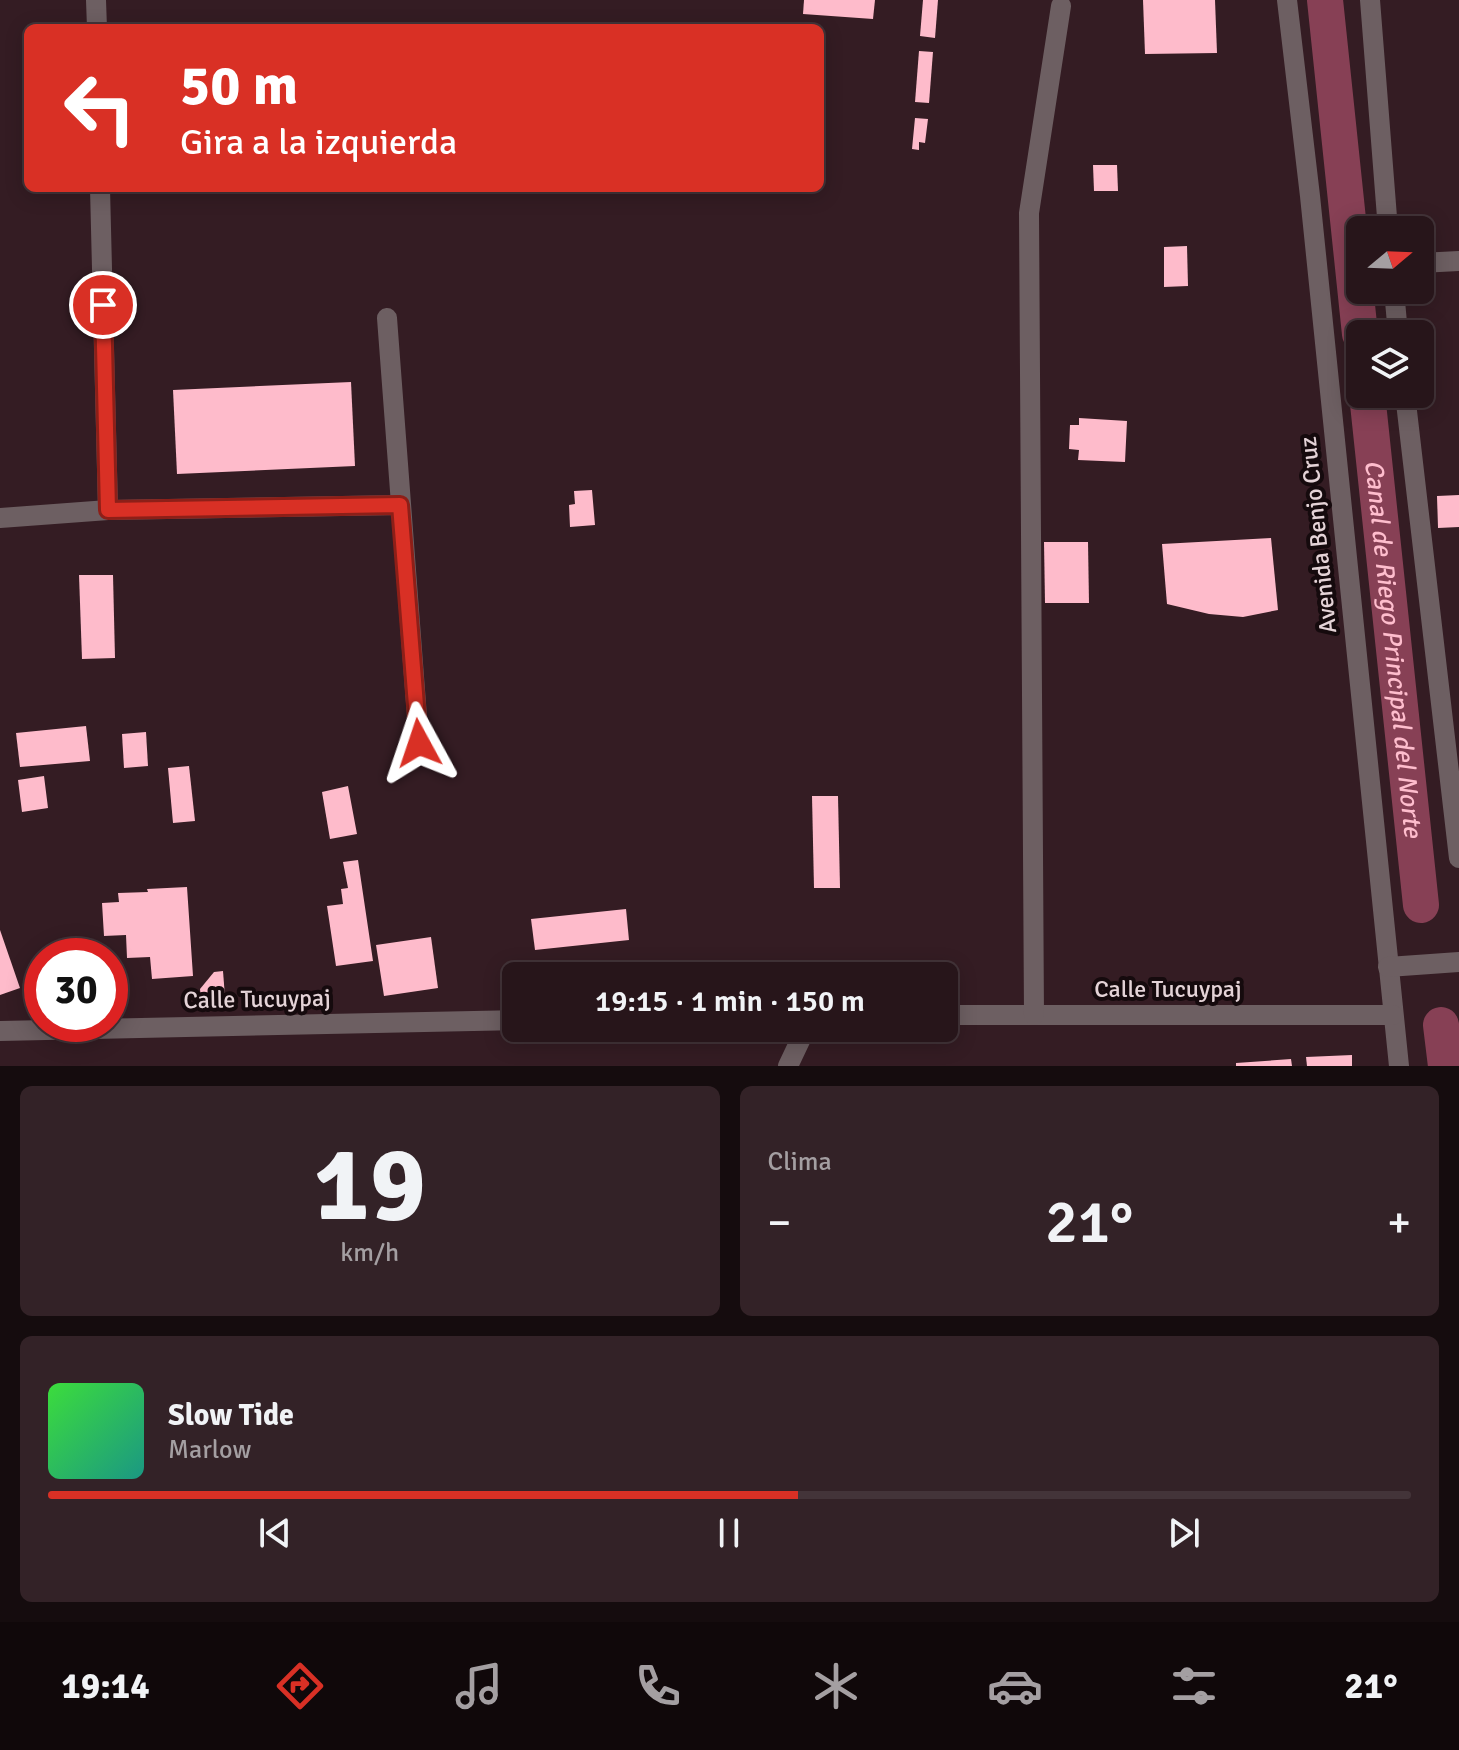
<!DOCTYPE html>
<html lang="es">
<meta charset="utf-8">
<style>
:root{--surface:#27151a;--page:#332227;--text:#f1f3f6;--muted:#a49fa2;--line:#433439;--accent:#d93025}
body{margin:0;font-family:Signika,sans-serif;background:var(--page);color:var(--text);height:100vh;display:flex;flex-direction:column;font-size:30px;white-space:nowrap}
*{box-sizing:border-box;margin:0}
p{font-size:26px;color:var(--muted)}
.icon{flex:none;width:44px;height:44px;fill:none;stroke:currentColor;stroke-width:2;stroke-linecap:round;stroke-linejoin:round}
.map{position:relative;height:1066px;overflow:hidden}
.details{display:flex;flex-direction:column;gap:20px;padding:20px;background:#150c0e;flex:1}
.details>*{flex:none}
.top-card{position:absolute;left:24px;top:24px;width:800px;height:168px;border-radius:12px;box-shadow:0 4px 20px #0003,0 0 0 2px var(--line);background:#d93025;color:#fff;overflow:hidden}
.needle{width:52px;rotate:71deg}
.fabs{position:absolute;left:1346px;top:216px;display:grid;gap:16px}
.fabs a{display:grid;place-items:center;width:88px;height:88px;border-radius:12px;background:var(--surface);box-shadow:0 4px 20px #0003,0 0 0 2px var(--line);font-size:40px}
.speed{position:absolute;left:24px;top:938px;display:flex;gap:16px;font-size:40px;font-weight:700;text-align:center}
.speed>*{display:grid;place-content:center;width:104px;height:104px;border-radius:50%;background:var(--surface);box-shadow:0 4px 20px #0003,0 0 0 2px var(--line);line-height:1}
.speed .limit{border:12px solid #d22;background:#fff;color:#111}
.pin{position:absolute;display:grid;place-items:center;width:68px;height:68px;color:#fff;margin:-34px;border:4px solid #fff;border-radius:50%;box-shadow:0 2px 8px #0007}
.me{position:absolute;width:88px;margin:-44px;rotate:355deg;stroke-linejoin:round;filter:drop-shadow(0 0 6px #0008)}
.turn{display:flex;align-items:center;gap:28px;height:168px;padding:0 24px;font-size:36px}
.turn .icon{width:104px;height:104px;stroke-width:2.5}
.turn b{display:block;font-size:56px;line-height:68px}
.big{font-size:60px;font-weight:600;line-height:1.1}
.details .card{flex:1;display:flex;flex-direction:column;justify-content:center;gap:12px;min-width:0;padding:0 28px;border-radius:12px;background:var(--page)}
.details .dial{align-items:center;gap:0}
.dial b{font-size:104px;line-height:1}
.song{display:flex;align-items:center;gap:24px}
.cover{width:96px;height:96px;border-radius:12px;background:linear-gradient(135deg,hsl(120 70% 55%),hsl(170 70% 35%))}
.played{height:8px;border-radius:4px;background:linear-gradient(90deg,var(--accent) 55%,var(--line) 55%)}
.keys{display:flex;justify-content:space-around;direction:ltr}
.heat{display:flex;justify-content:space-between;align-items:center;font-size:44px;direction:ltr}
.details .tiles{flex:1;display:grid;gap:20px;grid-template-columns:1fr 1fr}
.card:last-child{grid-column:span 2}
.trip{position:absolute;left:502px;top:962px;width:456px;height:80px;border-radius:12px;background:var(--surface);box-shadow:0 4px 20px #0003,0 0 0 2px var(--line);font-weight:600;line-height:80px;text-align:center}
.tabs{display:flex;height:128px;justify-content:space-around;align-items:center;background:#10080a;color:var(--muted)}
.tabs .icon{width:56px;height:56px}
.tabs .current{color:var(--accent)}
.tabs b{font-size:36px;color:var(--text)}
.map>svg:first-child{display:block}
</style>
<div class="map">
<svg width="1459" height="1066" viewBox="0 0 1459 1066">
<rect width="100%" height="100%" fill="#341c23"/>
<g fill="none" stroke-linecap="round" stroke-linejoin="round">
<!-- canal -->
<g stroke="#874055" stroke-width="36">
<path d="M 1325,0 L 1360,334"/>
<path id="s1" d="M 1367,394 L 1421,905"/>
<path d="M 1441,1025 L 1446,1066"/>
</g>
</g>
<!-- building -->
<g fill="#febbcb">
<path d="M 804,0 L 875,0 L 873,19 L 803,14 Z"/>
<path d="M 923,0 L 938,0 L 935,38 L 920,36 Z"/>
<path d="M 1143,0 L 1215,0 L 1217,53 L 1145,54 Z"/>
<path d="M 919,51 L 933,52 L 929,103 L 915,102 Z"/>
<path d="M 915,118 L 928,119 L 925,143 L 919,142 L 919,150 L 912,149 Z"/>
<path d="M 1093,165 L 1117,165 L 1118,191 L 1094,191 Z"/>
<path d="M 1187,246 L 1188,286 L 1164,287 L 1164,247 Z"/>
<path d="M 351,382 L 355,466 L 177,474 L 173,390 Z"/>
<path d="M 1079,418 L 1127,421 L 1125,462 L 1078,460 L 1079,450 L 1069,449 L 1070,425 L 1079,425 Z"/>
<path d="M 592,490 L 595,525 L 570,527 L 569,505 L 575,504 L 574,491 Z"/>
<path d="M 1459,495 L 1459,527 L 1438,528 L 1437,496 Z"/>
<path d="M 1271,538 L 1278,610 L 1243,617 L 1209,614 L 1167,604 L 1162,544 Z"/>
<path d="M 1044,542 L 1088,542 L 1089,603 L 1045,603 Z"/>
<path d="M 79,575 L 113,575 L 115,658 L 82,659 Z"/>
<path d="M 86,726 L 90,761 L 20,767 L 16,733 Z"/>
<path d="M 146,732 L 148,766 L 124,768 L 122,734 Z"/>
<path d="M 189,766 L 195,821 L 173,823 L 168,768 Z"/>
<path d="M 44,776 L 48,808 L 22,812 L 18,780 Z"/>
<path d="M 348,786 L 357,834 L 330,839 L 322,792 Z"/>
<path d="M 812,796 L 838,796 L 840,888 L 814,888 Z"/>
<path d="M 358,860 L 373,961 L 336,966 L 327,906 L 343,904 L 341,889 L 348,888 L 343,862 Z"/>
<path d="M 187,887 L 193,976 L 152,979 L 150,957 L 127,958 L 126,935 L 104,936 L 102,903 L 119,902 L 118,893 L 148,892 L 147,889 Z"/>
<path d="M 626,909 L 629,940 L 535,950 L 531,919 Z"/>
<path d="M 0,930 L 20,988 L 0,995 Z"/>
<path d="M 431,937 L 438,988 L 384,996 L 376,945 Z"/>
<path d="M 621,964 L 622,976 L 537,976 L 537,973 Z"/>
<path d="M 223,971 L 225,997 L 201,999 L 200,989 L 214,972 Z"/>
<path d="M 1352,1055 L 1352,1066 L 1307,1066 L 1306,1057 Z"/>
<path d="M 1291,1059 L 1292,1066 L 1236,1066 L 1236,1063 Z"/>
</g>
<g fill="none" stroke-linecap="round" stroke-linejoin="round">
<!-- minor -->
<g stroke="#6d5f62" stroke-width="20">
<path d="M 96,0 L 97,28"/>
<path d="M 1287,0 L 1310,196 L 1399,1066"/>
<path d="M 1370,0 L 1388,230"/>
<path d="M 100,188 L 108,510"/>
<path d="M 1420,263 L 1459,261"/>
<path d="M 1394,290 L 1398,334"/>
<path d="M 387,318 L 419,743"/>
<path d="M 1405,394 L 1459,858"/>
<path d="M 0,518 L 108,510 L 400,505"/>
<path d="M 1388,967 L 1459,962"/>
<path d="M 944,1015 L 1393,1015"/>
<path d="M 1034,1015 L 1029,213 L 1061,6"/>
<path d="M 0,1031 L 516,1020"/>
<path d="M 788,1066 L 806,1028"/>
</g>
</g>
<g fill="none" stroke-linecap="round" stroke-linejoin="round">
<defs>
<path id="route" d="M 103,305 L 108,510 L 400,505 L 419,743"/>
</defs>
<!-- route casing -->
<use href="#route" stroke="#8d1f18" stroke-width="20"/>
<!-- route -->
<use href="#route" stroke="#d93025" stroke-width="14"/>
</g>
<g text-anchor="middle" stroke-width="8" stroke-linejoin="round" paint-order="stroke">
<!-- street labels -->
<g font-size="24" fill="#e4d3d7" stroke="#150a0d">
<text transform="translate(1318 535) rotate(-96)" y="8">Avenida Benjo Cruz</text>
<text x="1168" y="997">Calle Tucuypaj</text>
<text transform="translate(257 999) rotate(-1)" y="8">Calle Tucuypaj</text>
</g>
<!-- water labels -->
<g font-size="26" font-style="italic" fill="#febdcd" stroke="#150a0d">
<text dy="9" stroke="none"><textPath href="#s1" startOffset="256">Canal de Riego Principal del Norte</textPath></text>
</g>
</g>
</svg>
<div class="fabs">
<a><svg class="needle" viewBox="-14 -14 28 28"><path d="M0-13l5 13h-10z" fill="#e53935"/><path d="M0 13l5-13h-10z" fill="#a49fa2"/></svg></a>
<a><svg class="icon" aria-label="layers" viewBox="0 0 24 24"><path d="M12 4l9 5-9 5-9-5zM3 14l9 5 9-5"/></svg></a>
</div>
<div class="speed"><div class="limit">30</div></div>
<div class="pin" style="left:103px;top:305px;background:#d93025"><svg class="icon" aria-label="arrive" viewBox="0 0 24 24"><path d="M6 21V4h12l-3 4 3 4H6"/></svg></div>
<svg class="me" style="left:419px;top:743px" viewBox="-20 -20 40 40"><path d="M0-17L14 15 0 8-14 15z" fill="#d93025" stroke="#fff" stroke-width="4"/></svg>
<div class="trip">19:15 · 1 min · 150 m</div>
<div class="top-card">
<div class="turn"><svg class="icon" aria-label="left" viewBox="0 0 24 24"><path d="M17 20v-9H6M10 6l-5 5 5 5"/></svg><div><b>50 m</b>Gira a la izquierda</div></div>
</div>
</div>
<section class="details">
<div class="tiles">
<div class="card dial"><b>19</b><p>km/h</p></div>
<div class="card"><p>Clima</p>
<div class="heat"><a>−</a><b class="big">21°</b><a>+</a></div>
</div>
<div class="card">
<div class="song"><i class="cover"></i><div><b>Slow Tide</b><p>Marlow</p></div></div>
<div class="played"></div>
<div class="keys"><svg class="icon" aria-label="previous" viewBox="0 0 24 24"><path d="M18 5L8 12l10 7zM5 5v14"/></svg><svg class="icon" aria-label="pause" viewBox="0 0 24 24"><path d="M8 5v14M16 5v14"/></svg><svg class="icon" aria-label="next" viewBox="0 0 24 24"><path d="M6 5l10 7-10 7zM19 5v14"/></svg></div>
</div>
</div>
</section>
<nav class="tabs">
<b>19:14</b>
<svg class="icon current" aria-label="directions" viewBox="0 0 24 24"><path d="M12 3l9 9-9 9-9-9zM9 14v-3h6M13 9l2 2-2 2"/></svg>
<svg class="icon" aria-label="music" viewBox="0 0 24 24"><path d="M9 18V5l10-2v13"/><circle cx="6" cy="18" r="3"/><circle cx="16" cy="16" r="3"/></svg>
<svg class="icon" aria-label="phone" viewBox="0 0 24 24"><path d="M5 4h4l2 5-3 2q2 4 5 5l2-3 5 2v4C11 20 4 13 5 4z"/></svg>
<svg class="icon" aria-label="climate" viewBox="0 0 24 24"><path d="M12 3v18M4 7l16 10M4 17L20 7"/></svg>
<svg class="icon" aria-label="car" viewBox="0 0 24 24"><path d="M5 17H2v-5l4-1 3-4h7l3 4 3 1v5h-3M9 17h6M6 11h13"/><circle cx="7" cy="17" r="2"/><circle cx="17" cy="17" r="2"/></svg>
<svg class="icon" aria-label="filters" viewBox="0 0 24 24"><path d="M4 7h16M4 17h16"/><circle cx="9" cy="7" r="2"/><circle cx="15" cy="17" r="2"/></svg>
<b>21°</b>
</nav>
